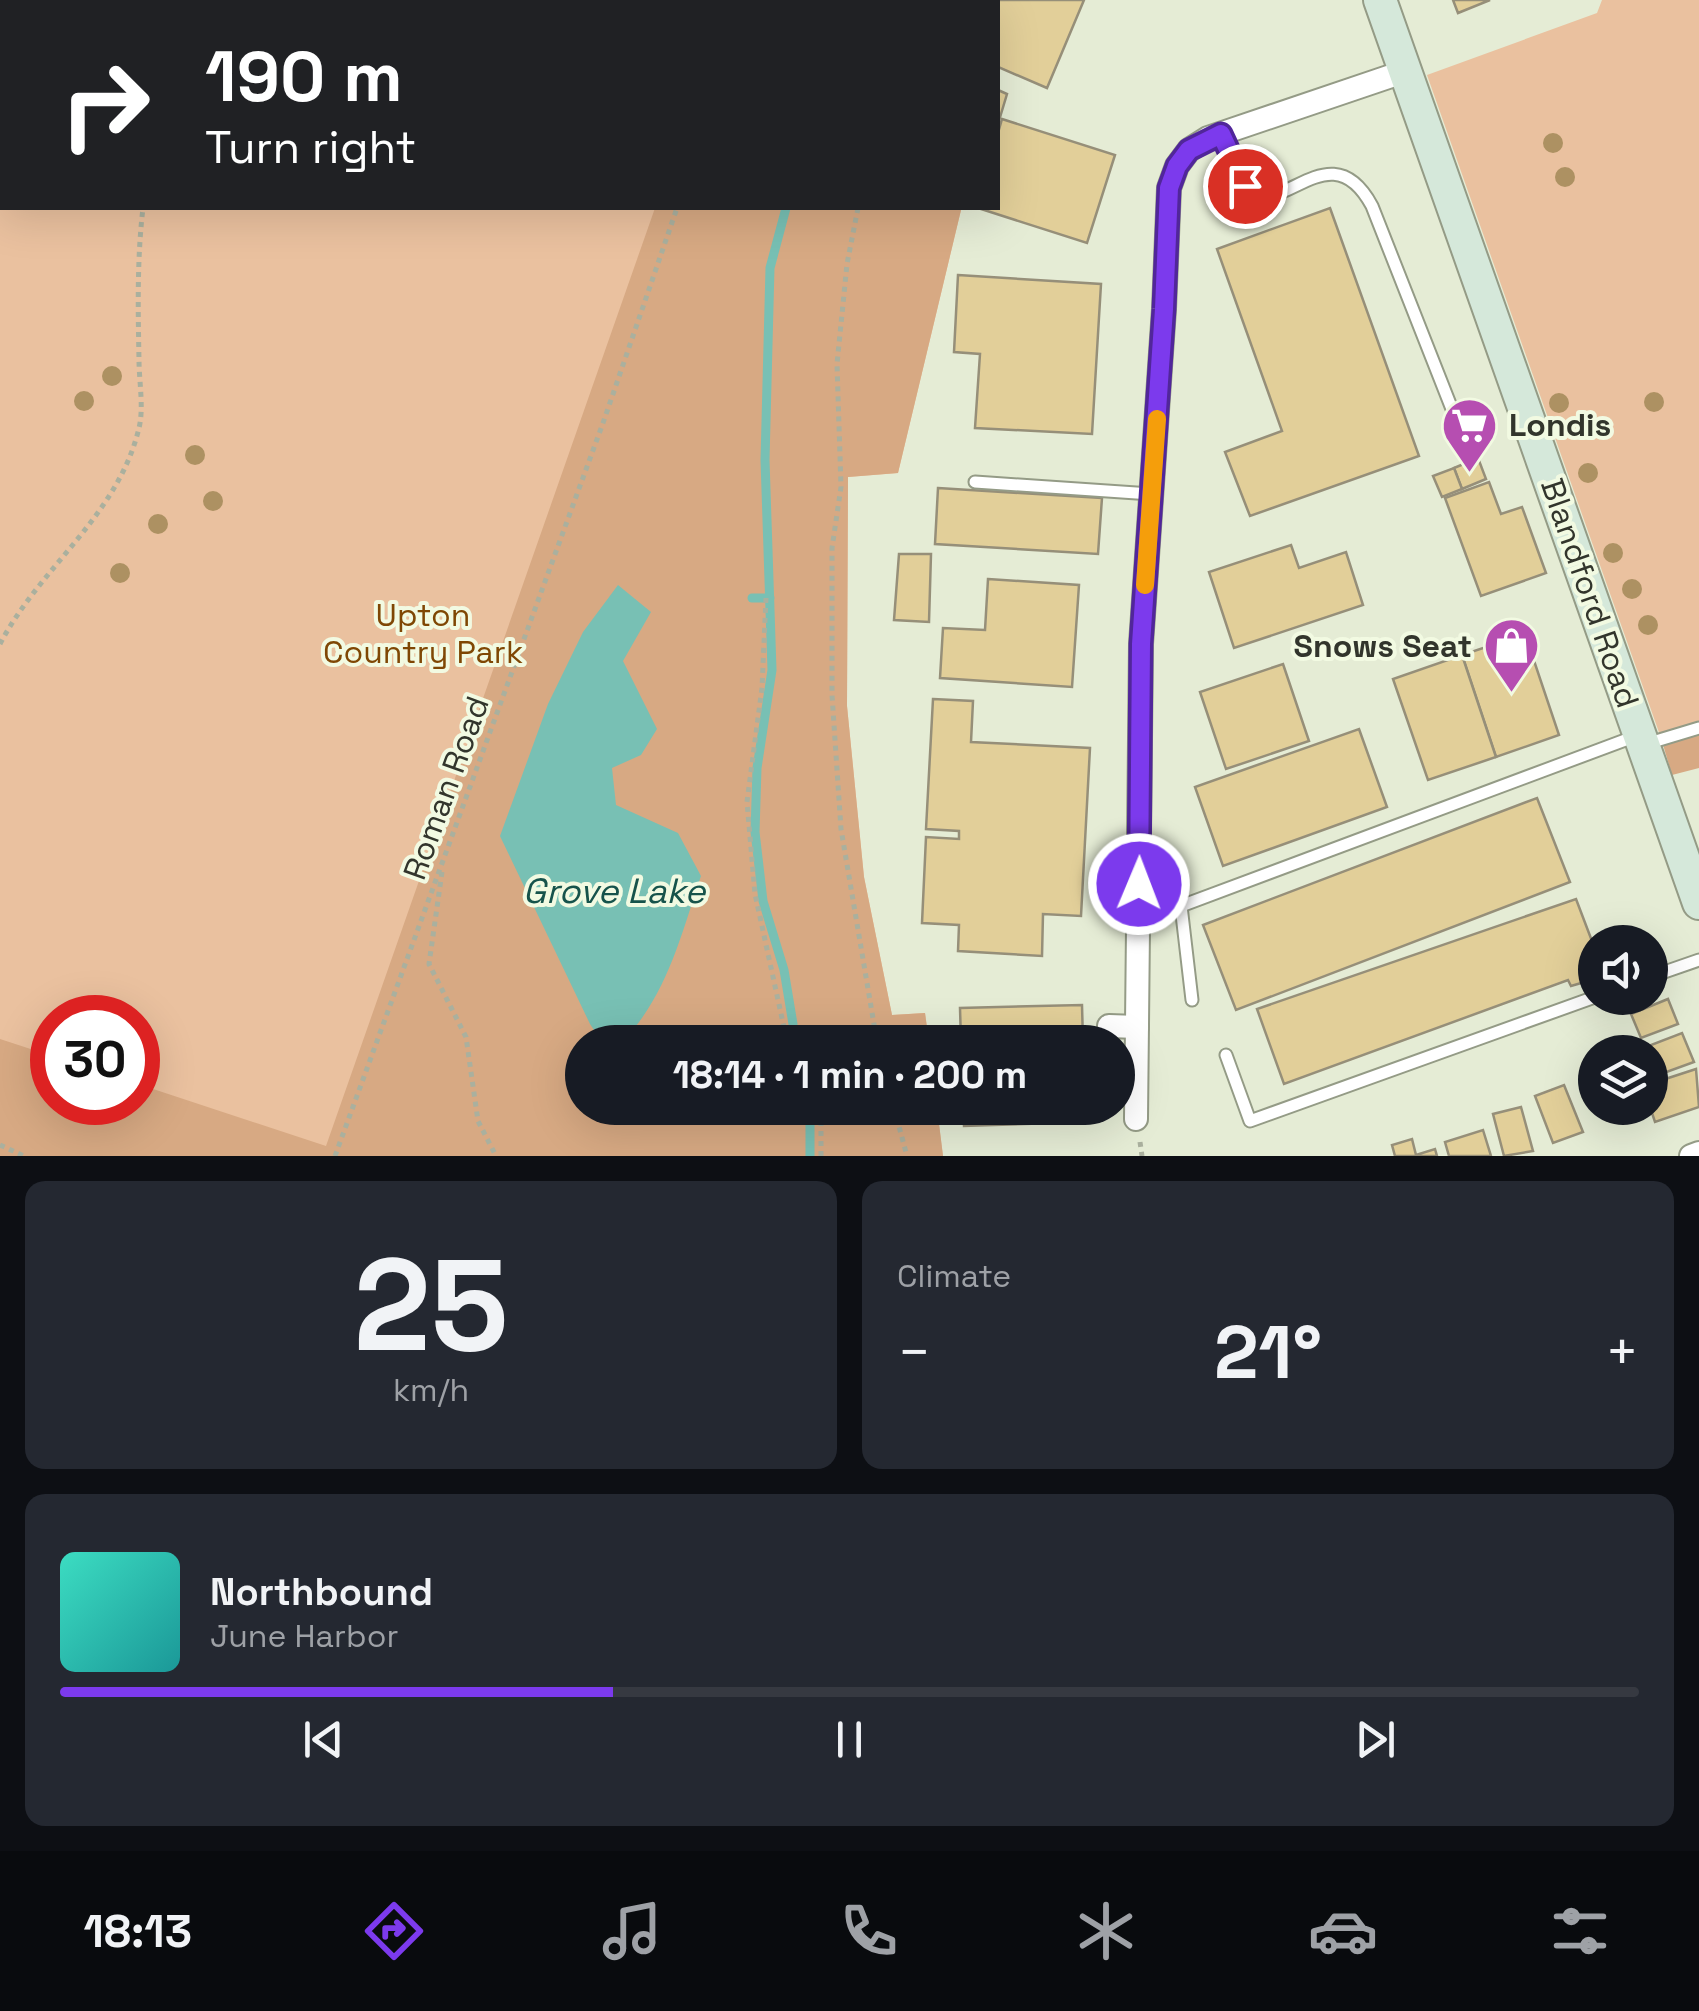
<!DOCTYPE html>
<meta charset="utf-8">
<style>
:root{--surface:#171b24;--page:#242831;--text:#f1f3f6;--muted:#9ea1a6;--line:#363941;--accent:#7c3aed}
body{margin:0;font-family:"Space Grotesk",sans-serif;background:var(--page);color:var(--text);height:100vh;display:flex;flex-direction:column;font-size:38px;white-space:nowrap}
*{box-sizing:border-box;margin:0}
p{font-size:32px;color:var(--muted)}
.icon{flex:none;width:55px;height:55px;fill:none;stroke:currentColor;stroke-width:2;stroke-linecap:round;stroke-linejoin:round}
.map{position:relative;height:1156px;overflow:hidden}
.side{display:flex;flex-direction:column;gap:25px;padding:25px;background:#0d0f14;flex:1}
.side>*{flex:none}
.guide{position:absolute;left:0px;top:0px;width:1000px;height:210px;box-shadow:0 10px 40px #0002;background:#202124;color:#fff;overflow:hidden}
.tools{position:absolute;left:1578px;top:925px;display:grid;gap:20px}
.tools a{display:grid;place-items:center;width:90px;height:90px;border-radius:50%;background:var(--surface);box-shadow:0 10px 40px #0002;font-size:50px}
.speed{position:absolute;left:30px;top:995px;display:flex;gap:20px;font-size:50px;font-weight:700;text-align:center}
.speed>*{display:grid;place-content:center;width:130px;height:130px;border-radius:50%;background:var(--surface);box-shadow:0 10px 40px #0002;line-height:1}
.speed .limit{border:15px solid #d22;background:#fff;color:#111}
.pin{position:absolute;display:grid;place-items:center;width:85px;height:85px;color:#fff;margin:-42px;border:5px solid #fff;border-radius:50%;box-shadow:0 2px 10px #0007}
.me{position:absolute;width:110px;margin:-55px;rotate:1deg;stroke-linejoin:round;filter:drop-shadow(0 0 8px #0008)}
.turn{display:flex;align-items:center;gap:35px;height:210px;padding:0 40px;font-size:45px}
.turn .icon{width:130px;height:130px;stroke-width:2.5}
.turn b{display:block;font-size:70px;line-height:85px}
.big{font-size:75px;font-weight:800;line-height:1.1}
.side .card{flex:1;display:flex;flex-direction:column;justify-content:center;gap:15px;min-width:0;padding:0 35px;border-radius:20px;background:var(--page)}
.side .dial{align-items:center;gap:0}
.dial b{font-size:130px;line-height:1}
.song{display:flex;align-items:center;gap:30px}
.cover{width:120px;height:120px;border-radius:15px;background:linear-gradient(135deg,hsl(170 70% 55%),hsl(180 70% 35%))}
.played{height:10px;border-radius:5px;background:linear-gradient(90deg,var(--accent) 35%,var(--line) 35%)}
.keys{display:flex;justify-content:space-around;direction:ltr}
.heat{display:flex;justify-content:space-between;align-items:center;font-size:55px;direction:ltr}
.side .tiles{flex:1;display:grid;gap:25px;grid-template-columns:1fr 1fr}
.card:last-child{grid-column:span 2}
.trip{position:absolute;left:565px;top:1025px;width:570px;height:100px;border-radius:50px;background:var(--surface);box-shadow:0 10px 40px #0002;font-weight:800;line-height:100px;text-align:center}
.tabs{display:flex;height:160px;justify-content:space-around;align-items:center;background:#090b0e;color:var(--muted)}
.tabs .icon{width:70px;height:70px}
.tabs .current{color:var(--accent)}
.tabs b{font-size:45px;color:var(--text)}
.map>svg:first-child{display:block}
</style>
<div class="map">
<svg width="1699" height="1156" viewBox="0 0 1699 1156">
<rect width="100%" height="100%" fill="#e5ecd5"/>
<!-- green -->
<g fill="#eac19f" fill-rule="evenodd">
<path d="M 0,0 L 961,0 L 2,2 L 2,208 L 957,208 L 961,210 L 898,473 L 848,477 L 847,706 L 864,877 L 892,1015 L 925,1013 L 929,1042 L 582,1042 L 582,1108 L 937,1108 L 943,1156 L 0,1156 ZM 52,1018 L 138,1018 L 138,1102 L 52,1102 Z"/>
<path d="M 1602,0 L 1699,0 L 1699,728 L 1661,738 L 1427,75 L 1597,13 Z"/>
</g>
<!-- forest -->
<g fill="#d7a983">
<path d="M 728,0 L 961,0 L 727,2 Z"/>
<path d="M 655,208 L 957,208 L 961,210 L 898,473 L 848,477 L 847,706 L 864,877 L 892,1015 L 925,1013 L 929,1042 L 582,1042 L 582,1108 L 937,1108 L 943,1156 L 0,1156 L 0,1039 L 52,1056 L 52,1102 L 138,1102 L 138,1084 L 326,1146 Z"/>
<path d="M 1699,728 L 1699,768 L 1672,775 L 1661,738 Z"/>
</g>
<!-- water -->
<path fill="#78c0b4" d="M 618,585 L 651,612 L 623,661 L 657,729 L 641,755 L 612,768 L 616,805 L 678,833 L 701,876 C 681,935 667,996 622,1042 L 602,1042 L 590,1024 L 500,836 L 548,704 L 583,632 Z"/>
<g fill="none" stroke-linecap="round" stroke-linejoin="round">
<!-- stream -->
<g stroke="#78c0b4" stroke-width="9">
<path d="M 835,2 L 836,0"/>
<path d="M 786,208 L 770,268 L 765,460 L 772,670 L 757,768 L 755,832 L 763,901 L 784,970 L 793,1024"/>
<path d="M 752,598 L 770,598"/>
<path d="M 810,1108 L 810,1156"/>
</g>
</g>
<!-- building -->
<g fill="#e2cf99" stroke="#968f79" stroke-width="2.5">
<path d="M 961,0 L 1084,0 L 1047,88 L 998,67 L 998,2 L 960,2 Z"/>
<path d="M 1453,0 L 1490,0 L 1458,13 Z"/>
<path d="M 998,90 L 1007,94 L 998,124 Z"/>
<path d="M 1002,119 L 1115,155 L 1087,243 L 978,208 L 998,208 L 998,133 Z"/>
<path d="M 1330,208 L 1419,456 L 1250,516 L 1225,452 L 1282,431 L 1217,249 Z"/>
<path d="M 958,275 L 1101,284 L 1092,434 L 975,428 L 980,354 L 954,352 Z"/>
<path d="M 1478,458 L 1486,479 L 1462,489 L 1454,468 Z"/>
<path d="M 1454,468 L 1462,489 L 1442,497 L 1433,476 Z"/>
<path d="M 1489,482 L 1501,514 L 1522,507 L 1546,573 L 1481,596 L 1445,498 Z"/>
<path d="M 938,488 L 1102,498 L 1098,554 L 935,544 Z"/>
<path d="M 1291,545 L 1299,568 L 1346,552 L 1363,605 L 1234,648 L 1209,572 Z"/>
<path d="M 899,554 L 931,554 L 929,622 L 894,620 Z"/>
<path d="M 988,579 L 1079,585 L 1072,687 L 940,678 L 943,628 L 985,630 Z"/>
<path d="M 1525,634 L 1559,735 L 1496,757 L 1462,655 Z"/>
<path d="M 1462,655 L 1496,757 L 1428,780 L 1393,679 Z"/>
<path d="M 1283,664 L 1309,741 L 1226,769 L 1200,692 Z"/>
<path d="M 933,699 L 973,701 L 971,742 L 1090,748 L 1081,916 L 1043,914 L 1042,956 L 958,951 L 959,925 L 922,923 L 926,837 L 959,839 L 959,831 L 926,829 Z"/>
<path d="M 1359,729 L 1387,807 L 1223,866 L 1195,787 Z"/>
<path d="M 1537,798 L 1570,882 L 1236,1010 L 1203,925 Z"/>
<path d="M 1576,899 L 1595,949 L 1595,979 L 1571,986 L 1568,980 L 1284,1084 L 1257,1009 Z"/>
<path d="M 1668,999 L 1678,1024 L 1641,1038 L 1631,1014 Z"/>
<path d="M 1082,1005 L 1083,1042 L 961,1042 L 960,1008 Z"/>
<path d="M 1682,1033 L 1694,1062 L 1650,1078 L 1650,1052 L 1638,1050 Z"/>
<path d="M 1696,1069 L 1699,1107 L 1655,1122 L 1650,1107 L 1650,1084 Z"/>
<path d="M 1564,1085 L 1583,1132 L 1553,1143 L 1535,1096 Z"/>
<path d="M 1521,1107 L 1533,1151 L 1504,1156 L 1493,1114 Z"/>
<path d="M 963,1108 L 1085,1108 L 1086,1122 L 964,1126 Z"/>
<path d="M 1483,1130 L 1491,1156 L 1449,1156 L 1445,1142 Z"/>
<path d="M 1412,1139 L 1416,1155 L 1435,1149 L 1437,1156 L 1395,1156 L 1392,1145 Z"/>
</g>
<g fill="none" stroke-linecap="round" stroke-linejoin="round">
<defs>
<g id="lane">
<path d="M 1221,134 C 1229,152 1236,186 1256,194 C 1288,209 1333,134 1372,206 L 1463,437"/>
<path d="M 975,482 L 1151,494"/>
<path d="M 1646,744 L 1699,728"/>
<path d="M 1650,977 L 1699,960"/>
<path d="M 1192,1000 L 1181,906 L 1636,736"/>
<path d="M 1226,1055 L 1250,1121 L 1595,997"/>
</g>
<g id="street">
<path d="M 1109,1026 L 1137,1027"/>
<path d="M 1136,1119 L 1141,644 L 1164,309 L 1169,188 L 1177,166 L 1189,150 L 1208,138 L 1406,71"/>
<path d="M 1691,1156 L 1699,1153"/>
</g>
<path id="secondary" d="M 1380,0 L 1699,903"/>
</defs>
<!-- lane casing -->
<use href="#lane" stroke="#949b86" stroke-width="15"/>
<!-- street casing -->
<use href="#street" stroke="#949b86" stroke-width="26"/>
<!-- secondary casing -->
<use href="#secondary" stroke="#949b86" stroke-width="36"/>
<!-- path -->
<g stroke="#aab09e" stroke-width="5" stroke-dasharray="5 5" stroke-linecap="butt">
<path d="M 192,2 L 193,0"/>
<path d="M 748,2 L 748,0"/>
<path d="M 894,2 L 894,0"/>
<path d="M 858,208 L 847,264 L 837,364 L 841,487 L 832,548 L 832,695 L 841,829 L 877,1042"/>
<path d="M 766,598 L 762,688 L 747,802 L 755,894 L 785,1032 L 798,1042"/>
<path d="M 0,644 C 40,567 118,516 139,428 C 144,408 139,381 139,360 C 138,309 137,258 143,208"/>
<path d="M 442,872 L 429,964 L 466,1037 L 478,1121 L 496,1156"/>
<path d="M 894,1108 L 907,1156"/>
<path d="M 1140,1142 L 1142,1156"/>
<path d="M 0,1145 L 24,1156"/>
<path d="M 335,1156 L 603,423 L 677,208"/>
<path d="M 821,1156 L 821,1108"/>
</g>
<!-- lane -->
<use href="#lane" stroke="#fff" stroke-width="11"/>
<!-- street -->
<use href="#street" stroke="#fff" stroke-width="22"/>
<!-- secondary -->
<use href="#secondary" stroke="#d5e8da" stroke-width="32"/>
</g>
<!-- trees -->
<g fill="#ad9162">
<circle cx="1553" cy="143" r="10"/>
<circle cx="1565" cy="177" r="10"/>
<circle cx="112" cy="376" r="10"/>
<circle cx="84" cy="401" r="10"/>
<circle cx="1654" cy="402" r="10"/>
<circle cx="1559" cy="403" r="10"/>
<circle cx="195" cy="455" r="10"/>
<circle cx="1588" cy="473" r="10"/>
<circle cx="213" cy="501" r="10"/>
<circle cx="158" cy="524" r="10"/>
<circle cx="1613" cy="553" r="10"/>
<circle cx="120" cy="573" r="10"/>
<circle cx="1632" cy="589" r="10"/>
<circle cx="1648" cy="625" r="10"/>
</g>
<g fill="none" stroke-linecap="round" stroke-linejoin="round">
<defs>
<path id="route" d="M 1139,884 L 1141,644 L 1164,309 L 1169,188 L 1177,166 L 1189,150 L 1221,134 L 1245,186"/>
</defs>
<!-- route casing -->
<use href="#route" stroke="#51269a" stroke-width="25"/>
<!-- route -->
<use href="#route" stroke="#7c3aed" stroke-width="18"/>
<!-- slow -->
<path stroke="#f59e0b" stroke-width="18" d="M 1145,585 L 1157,419"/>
</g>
<!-- icons -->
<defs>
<symbol id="supermarket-pin" viewBox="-11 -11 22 30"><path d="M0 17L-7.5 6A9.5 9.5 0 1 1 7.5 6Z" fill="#b64eb1" stroke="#f2fae2"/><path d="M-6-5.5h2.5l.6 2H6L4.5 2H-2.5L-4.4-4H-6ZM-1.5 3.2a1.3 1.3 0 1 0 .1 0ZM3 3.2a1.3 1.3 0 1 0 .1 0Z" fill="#fff"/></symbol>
<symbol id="shop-pin" viewBox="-11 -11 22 30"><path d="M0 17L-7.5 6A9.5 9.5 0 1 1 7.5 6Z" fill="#b64eb1" stroke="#f2fae2"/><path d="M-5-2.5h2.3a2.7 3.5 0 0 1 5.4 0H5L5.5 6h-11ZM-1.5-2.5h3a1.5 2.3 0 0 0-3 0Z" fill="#fff"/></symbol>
</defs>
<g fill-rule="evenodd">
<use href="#supermarket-pin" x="1438" y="394" width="63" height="86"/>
<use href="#shop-pin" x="1480" y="614" width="63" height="86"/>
</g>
<g text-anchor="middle" stroke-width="8" stroke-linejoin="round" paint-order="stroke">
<!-- poi labels -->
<g font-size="32" font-weight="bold" fill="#32352c" stroke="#f2fae2" text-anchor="start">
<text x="1509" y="436">Londis</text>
<text x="1472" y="657" text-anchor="end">Snows Seat</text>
</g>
<!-- street labels -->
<g font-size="32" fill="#32352c" stroke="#f2fae2">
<text transform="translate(1590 593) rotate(71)" y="11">Blandford Road</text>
<text transform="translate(446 788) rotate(-70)" y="11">Roman Road</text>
</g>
<!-- park labels -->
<g font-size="32" fill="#7f4704" stroke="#f2fae2">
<text x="423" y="626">Upton<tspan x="423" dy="37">Country Park</tspan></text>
</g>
<!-- water labels -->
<g font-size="35" font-style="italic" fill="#16534b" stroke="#f2fae2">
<text x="614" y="903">Grove Lake</text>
</g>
</g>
</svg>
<div class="tools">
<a><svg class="icon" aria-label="sound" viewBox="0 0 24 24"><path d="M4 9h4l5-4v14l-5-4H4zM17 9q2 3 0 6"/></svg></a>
<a><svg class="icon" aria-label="layers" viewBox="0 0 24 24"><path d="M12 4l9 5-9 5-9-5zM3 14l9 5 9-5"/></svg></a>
</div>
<div class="speed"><div class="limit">30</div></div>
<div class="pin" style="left:1245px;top:186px;background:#d93025"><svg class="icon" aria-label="arrive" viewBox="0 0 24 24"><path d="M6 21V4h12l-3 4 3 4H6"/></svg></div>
<svg class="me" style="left:1139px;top:884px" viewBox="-20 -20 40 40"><circle r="17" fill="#7c3aed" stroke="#fff" stroke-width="3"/><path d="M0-11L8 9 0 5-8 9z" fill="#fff"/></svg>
<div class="trip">18:14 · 1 min · 200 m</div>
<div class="guide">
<div class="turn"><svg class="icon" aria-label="right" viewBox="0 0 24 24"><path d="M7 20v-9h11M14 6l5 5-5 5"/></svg><div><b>190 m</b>Turn right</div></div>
</div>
</div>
<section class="side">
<div class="tiles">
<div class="card dial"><b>25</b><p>km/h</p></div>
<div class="card"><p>Climate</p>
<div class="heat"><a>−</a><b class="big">21°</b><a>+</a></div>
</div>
<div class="card">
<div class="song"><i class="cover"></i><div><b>Northbound</b><p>June Harbor</p></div></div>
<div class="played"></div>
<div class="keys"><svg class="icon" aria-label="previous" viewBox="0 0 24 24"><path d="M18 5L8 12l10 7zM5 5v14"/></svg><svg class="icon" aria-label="pause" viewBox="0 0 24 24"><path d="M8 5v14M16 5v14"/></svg><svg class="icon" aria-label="next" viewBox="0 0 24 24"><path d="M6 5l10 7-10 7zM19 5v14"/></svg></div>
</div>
</div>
</section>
<nav class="tabs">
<b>18:13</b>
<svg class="icon current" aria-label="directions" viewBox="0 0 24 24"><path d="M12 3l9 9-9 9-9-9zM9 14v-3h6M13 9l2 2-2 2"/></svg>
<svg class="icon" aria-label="music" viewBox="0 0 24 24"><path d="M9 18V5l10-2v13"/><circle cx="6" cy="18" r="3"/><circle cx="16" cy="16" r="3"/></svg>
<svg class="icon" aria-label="phone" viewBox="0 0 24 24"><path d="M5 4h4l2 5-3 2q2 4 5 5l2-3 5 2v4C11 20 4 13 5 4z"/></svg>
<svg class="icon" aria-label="climate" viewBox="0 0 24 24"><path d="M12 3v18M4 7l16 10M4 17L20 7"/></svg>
<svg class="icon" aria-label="car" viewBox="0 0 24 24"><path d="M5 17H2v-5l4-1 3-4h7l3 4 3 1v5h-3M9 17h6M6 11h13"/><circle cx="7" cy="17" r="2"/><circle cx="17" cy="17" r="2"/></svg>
<svg class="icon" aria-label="filters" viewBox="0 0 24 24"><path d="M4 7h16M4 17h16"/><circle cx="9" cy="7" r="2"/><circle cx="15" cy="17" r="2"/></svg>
</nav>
